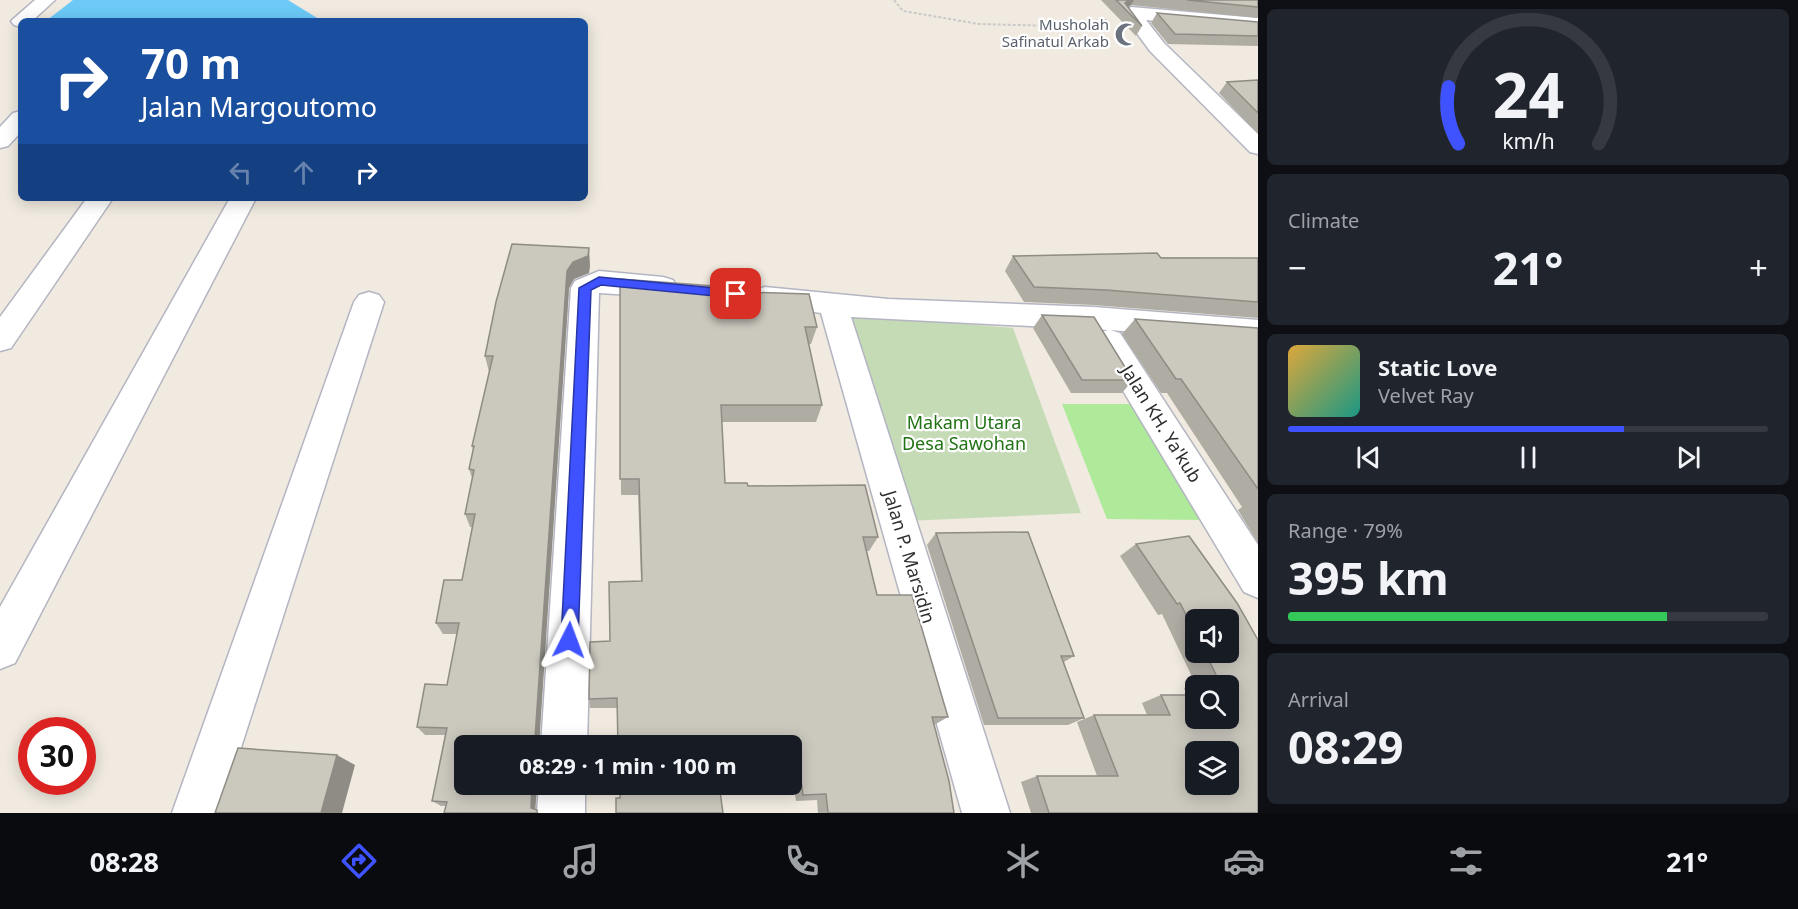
<!DOCTYPE html>
<meta charset="utf-8">
<style>
:root{--surface:#171b24;--page:#20242c;--text:#f1f3f6;--muted:#9ea1a6;--line:#363941;--accent:#3e53ff}
body{margin:0;font-family:"Noto Sans",sans-serif;background:var(--page);color:var(--text);height:100vh;display:flex;flex-direction:column;font-size:22px;white-space:nowrap}
*{box-sizing:border-box;margin:0}
p{font-size:20px;color:var(--muted)}
.icon{flex:none;width:33px;height:33px;fill:none;stroke:currentColor;stroke-width:2;stroke-linecap:round;stroke-linejoin:round}
.map{position:relative;flex:1;overflow:hidden}
.drawer{display:flex;flex-direction:column;gap:9px;padding:9px;background:#0d0f14;width:540px}
.drawer>*{flex:none}
.guide{position:absolute;left:18px;top:18px;width:570px;height:183px;border-radius:9px;box-shadow:0 3px 15px #0003;background:#1a4fa0;color:#fff;overflow:hidden}
.buttons{position:absolute;left:1185px;top:609px;display:grid;gap:12px}
.buttons a{display:grid;place-items:center;width:54px;height:54px;border-radius:9px;background:var(--surface);box-shadow:0 3px 15px #0003;font-size:30px}
.speed{position:absolute;left:18px;top:717px;display:flex;gap:12px;font-size:30px;font-weight:700;text-align:center}
.speed>*{display:grid;place-content:center;width:78px;height:78px;border-radius:50%;background:var(--surface);box-shadow:0 3px 15px #0003;line-height:1}
.speed .limit{border:9px solid #d22;background:#fff;color:#111}
.pin{position:absolute;display:grid;place-items:center;width:51px;height:51px;color:#fff;margin:-26px;border-radius:12px;box-shadow:0 3px 9px #0006}
.me{position:absolute;width:66px;margin:-33px;rotate:3deg;stroke-linejoin:round;filter:drop-shadow(0 0 4px #0008)}
.turn{display:flex;align-items:center;gap:21px;height:126px;padding:0 24px;font-size:27px}
.turn .icon{width:78px;height:78px;stroke-width:2.5}
.turn b{display:block;font-size:42px;line-height:51px}
.lanes{display:flex;align-items:center;height:57px;padding:0 24px;background:#0003;justify-content:center;gap:30px;direction:ltr}
.lanes .off{opacity:.35}
.big{font-size:45px;font-weight:700;line-height:1.1}
.drawer .card{flex:1;display:flex;flex-direction:column;justify-content:center;gap:9px;min-width:0;padding:0 21px;border-radius:9px;background:var(--page)}
.drawer .dial{align-items:center;gap:0}
.dial svg{height:156px;overflow:visible;fill:none;stroke:var(--line);stroke-width:7;stroke-linecap:round;text-anchor:middle}
.dial text{fill:var(--text);stroke:none}
.song{display:flex;align-items:center;gap:18px}
.cover{width:72px;height:72px;border-radius:9px;background:linear-gradient(135deg,hsl(40 70% 55%),hsl(170 70% 35%))}
.played{height:6px;border-radius:3px;background:linear-gradient(90deg,var(--accent) 70%,var(--line) 70%)}
.keys{display:flex;justify-content:space-around;direction:ltr}
.heat{display:flex;justify-content:space-between;align-items:center;font-size:33px;direction:ltr}
.charge{height:9px;border-radius:4px;background:linear-gradient(90deg,#34c759 79%,var(--line) 0)}
.trip{position:absolute;left:454px;top:735px;width:348px;height:60px;border-radius:9px;background:var(--surface);box-shadow:0 3px 15px #0003;font-weight:700;line-height:60px;text-align:center}
.dock{display:flex;height:96px;justify-content:space-around;align-items:center;background:#090b0e;color:var(--muted)}
.dock .icon{width:42px;height:42px}
.dock .on{color:var(--accent)}
.dock b{font-size:27px;color:var(--text)}
main{display:flex;flex:1;min-height:0}
.map>svg:first-child{display:block}
</style>
<main>
<div class="map">
<svg width="1258" height="813" viewBox="0 0 1258 813">
<rect width="100%" height="100%" fill="#f0eae0"/>
<!-- green -->
<path fill="#aeea99" d="M 1062,404 L 1138,404 L 1210,520 L 1107,519 Z"/>
<!-- cemetery -->
<path fill="#c5dbb6" d="M 837,313 L 1013,328 L 1081,513 L 906,521 Z"/>
<!-- water -->
<path fill="#6cc9f8" d="M 73,0 L 288,0 L 322,21 L 46,21 Z"/>
<g fill="none" stroke-linecap="round" stroke-linejoin="round">
<defs>
<g id="minor">
<path d="M 35,0 L 55,0 L 32,21 L 21,21 L 21,27 L 14,25 L 11,21 Z"/>
<path d="M 1131,7 L 1258,18 L 1258,30 L 1146,20 L 1164,43 L 1258,134 L 1258,154 L 1250,152 L 1150,51 L 1122,13 Z"/>
<path d="M 21,111 L 21,132 L 8,146 L 0,148 L 0,127 L 13,113 Z"/>
<path d="M 87,198 L 113,198 L 11,348 L 0,351 L 0,317 Z"/>
<path d="M 230,198 L 256,198 L 15,663 L 0,669 L 0,607 Z"/>
<path d="M 599,271 L 663,277 L 673,280 L 677,287 L 673,294 L 663,297 L 599,293 L 587,746 L 541,746 L 571,288 L 575,281 Z"/>
<path d="M 765,287 L 888,299 L 1094,307 L 1258,320 L 1258,342 L 1110,330 L 1120,333 L 1258,545 L 1258,598 L 1244,592 L 1098,349 L 1094,341 L 1098,333 L 1108,330 L 851,317 L 1010,813 L 962,813 L 821,313 L 755,304 L 750,297 L 755,290 Z"/>
<path d="M 369,292 L 379,295 L 384,302 L 220,813 L 172,813 L 354,302 L 359,295 Z"/>
<path d="M 539,784 L 585,784 L 585,813 L 537,813 Z"/>
</g>
</defs>
<!-- minor casing -->
<use href="#minor" stroke="#b4b5c2" stroke-width="3"/>
<!-- path -->
<path stroke="#c9c9c9" stroke-width="2" stroke-dasharray="3 2" stroke-linecap="butt" d="M 894,0 L 903,11 L 979,24 L 1092,27 L 1097,20 L 1108,20"/>
<!-- minor -->
<use href="#minor" fill="#fff" fill-rule="evenodd"/>
</g>
<!-- wall -->
<g fill="#afaca3" fill-rule="evenodd">
<path d="M 1101,0 L 1258,0 L 1258,18 L 1131,5 L 1128,7 L 1142,26 L 1136,36 Z"/>
<path d="M 1157,13 L 1258,22 L 1258,46 L 1168,44 L 1151,23 Z"/>
<path d="M 1258,80 L 1258,134 L 1219,93 L 1227,82 Z"/>
<path d="M 1013,256 L 1258,258 L 1258,318 L 1094,305 L 1024,302 L 1005,271 Z"/>
<path d="M 590,265 L 589,273 L 574,279 L 569,288 L 539,739 L 545,741 L 547,746 L 465,746 L 465,784 L 537,784 L 535,810 L 539,813 L 444,813 L 446,806 L 441,806 L 432,801 L 445,735 L 425,735 L 417,727 L 447,685 L 457,634 L 443,634 L 436,623 L 462,580 L 472,527 L 470,527 L 465,514 L 472,478 L 469,469 L 473,450 L 472,446 L 489,372 L 485,356 Z"/>
<path d="M 620,279 L 741,292 L 817,327 L 811,344 L 809,344 L 822,405 L 816,422 L 722,422 L 725,483 L 748,486 L 878,537 L 869,551 L 867,551 L 877,595 L 948,717 L 934,725 L 954,813 L 818,813 L 817,800 L 796,801 L 792,777 L 792,746 L 617,708 L 590,708 L 589,699 L 610,641 L 641,581 L 638,495 L 621,495 Z"/>
<path d="M 1042,315 L 1133,380 L 1122,393 L 1071,393 L 1033,328 Z"/>
<path d="M 1135,319 L 1258,328 L 1258,543 L 1238,510 L 1242,507 L 1167,393 L 1161,393 L 1122,334 Z"/>
<path d="M 936,533 L 1074,656 L 1064,662 L 1084,718 L 1068,725 L 984,725 L 927,545 Z"/>
<path d="M 1136,544 L 1258,640 L 1258,813 L 1031,813 L 1021,782 L 1037,776 L 1097,776 L 1077,722 L 1094,715 L 1147,715 L 1142,703 L 1161,695 L 1187,695 L 1184,688 L 1195,683 L 1162,614 L 1158,615 L 1120,556 ZM 1196,620 L 1228,652 L 1196,652 ZM 1196,686 L 1228,686 L 1196,718 Z"/>
</g>
<!-- shaded-wall -->
<g fill="#8e8c85">
<path d="M 1129,0 L 1134,0 L 1131,5 L 1125,9 L 1125,3 Z"/>
<path d="M 589,248 L 590,265 L 589,273 L 574,279 L 569,288 L 539,746 L 535,738 L 567,271 L 573,262 Z"/>
<path d="M 337,755 L 355,765 L 342,813 L 321,813 Z"/>
<path d="M 532,784 L 537,784 L 535,813 L 531,808 Z"/>
</g>
<!-- building -->
<g fill="#cbc8be" stroke="#8e8c85" stroke-width="1.5" fill-rule="evenodd">
<path d="M 1116,0 L 1129,0 L 1125,3 L 1142,26 Z"/>
<path d="M 1187,0 L 1258,0 L 1258,7 Z"/>
<path d="M 1157,13 L 1258,22 L 1258,36 L 1175,34 Z"/>
<path d="M 1258,80 L 1258,113 L 1227,82 Z"/>
<path d="M 512,244 L 589,248 L 588,256 L 573,262 L 567,271 L 535,738 L 545,741 L 545,746 L 465,746 L 465,784 L 532,784 L 531,808 L 537,810 L 537,813 L 444,813 L 447,802 L 432,801 L 447,728 L 417,727 L 425,684 L 447,685 L 459,623 L 436,623 L 444,580 L 462,580 L 475,514 L 465,514 L 474,470 L 469,469 L 474,446 L 472,446 L 493,356 L 485,356 L 496,302 Z"/>
<path d="M 1157,253 L 1161,258 L 1258,258 L 1258,302 L 1106,290 L 1034,287 L 1013,256 Z"/>
<path d="M 620,279 L 741,288 L 741,292 L 809,294 L 817,327 L 805,327 L 822,405 L 721,405 L 725,483 L 747,483 L 748,486 L 865,485 L 878,537 L 863,537 L 877,595 L 912,595 L 948,717 L 932,717 L 949,781 L 954,813 L 828,813 L 826,794 L 803,795 L 799,765 L 792,766 L 792,746 L 618,746 L 617,698 L 589,699 L 590,642 L 610,641 L 609,582 L 642,581 L 639,479 L 620,479 Z"/>
<path d="M 1042,315 L 1094,317 L 1133,380 L 1082,380 Z"/>
<path d="M 1135,319 L 1258,328 L 1258,489 L 1181,379 L 1176,379 Z"/>
<path d="M 1028,532 L 1074,656 L 1061,656 L 1084,718 L 998,718 L 936,533 Z"/>
<path d="M 1189,536 L 1237,603 L 1258,640 L 1258,813 L 1049,813 L 1037,776 L 1118,776 L 1094,715 L 1170,715 L 1161,695 L 1196,695 L 1196,718 L 1228,718 L 1228,686 L 1208,686 L 1204,679 L 1218,679 L 1205,652 L 1228,652 L 1228,620 L 1196,620 L 1196,634 L 1180,603 L 1177,604 L 1136,544 ZM 1196,752 L 1228,752 L 1228,784 L 1196,784 Z"/>
<path d="M 238,748 L 337,755 L 321,813 L 215,813 Z"/>
<path d="M 620,784 L 719,784 L 723,813 L 616,813 L 616,798 L 620,798 Z"/>
</g>
<!-- route -->
<path fill="#3e53ff" stroke="#2836a6" stroke-width="1.5" d="M 599,277 L 736,290 L 742,294 L 736,298 L 601,285 L 591,290 L 578,640 L 575,647 L 569,649 L 563,647 L 561,640 L 579,288 Z"/>
<!-- icons -->
<defs>
<symbol id="mosque-bare" viewBox="-9 -9 18 18"><path d="M3.5-4.9A6 6 0 1 0 3.5 4.9A5 5 0 1 1 3.5-4.9Z" fill="#6b7280" stroke="#fff" stroke-width="2.5" paint-order="stroke"/></symbol>
</defs>
<g fill-rule="evenodd">
<use href="#mosque-bare" x="1110" y="18" width="33" height="33"/>
</g>
<g text-anchor="middle" stroke-width="4.5" stroke-linejoin="round" paint-order="stroke">
<!-- far-worship labels -->
<g font-size="15" fill="#5b616d" stroke="#fff" text-anchor="end">
<text x="1109" y="30">Musholah<tspan x="1109" dy="17">Safinatul Arkab</tspan></text>
</g>
<!-- park labels -->
<g font-size="18" fill="#227315" stroke="#fff">
<text x="964" y="429">Makam Utara<tspan x="964" dy="21">Desa Sawohan</tspan></text>
</g>
<!-- street labels -->
<g font-size="18" fill="#2e2e2e" stroke="#fff">
<text transform="translate(1161 424) rotate(58)" y="6">Jalan KH. Ya'kub</text>
<text transform="translate(909 557) rotate(73)" y="6">Jalan P. Marsidin</text>
</g>
</g>
</svg>
<div class="buttons">
<a><svg class="icon" aria-label="sound" viewBox="0 0 24 24"><path d="M4 9h4l5-4v14l-5-4H4zM17 9q2 3 0 6"/></svg></a>
<a><svg class="icon" aria-label="search" viewBox="0 0 24 24"><circle cx="10" cy="10" r="6"/><path d="M15 15l6 6"/></svg></a>
<a><svg class="icon" aria-label="layers" viewBox="0 0 24 24"><path d="M12 4l9 5-9 5-9-5zM3 14l9 5 9-5"/></svg></a>
</div>
<div class="speed"><div class="limit">30</div></div>
<div class="pin" style="left:736px;top:294px;background:#d93025"><svg class="icon" aria-label="arrive" viewBox="0 0 24 24"><path d="M6 21V4h12l-3 4 3 4H6"/></svg></div>
<svg class="me" style="left:569px;top:640px" viewBox="-20 -20 40 40"><path d="M0-17L14 15 0 8-14 15z" fill="#3e53ff" stroke="#fff" stroke-width="4"/></svg>
<div class="trip">08:29 · 1 min · 100 m</div>
<div class="guide">
<div class="turn"><svg class="icon" aria-label="right" viewBox="0 0 24 24"><path d="M7 20v-9h11M14 6l5 5-5 5"/></svg><div><b>70 m</b>Jalan Margoutomo</div></div>
<div class="lanes"><svg class="icon off" aria-label="left" viewBox="0 0 24 24"><path d="M17 20v-9H6M10 6l-5 5 5 5"/></svg><svg class="icon off" aria-label="ahead" viewBox="0 0 24 24"><path d="M12 20V5M6 11l6-6 6 6"/></svg><svg class="icon" aria-label="right" viewBox="0 0 24 24"><path d="M7 20v-9h11M14 6l5 5-5 5"/></svg></div>
</div>
</div>
<section class="drawer">
<div class="card dial"><svg viewBox="0 0 100 80">
<path d="M14 69A42 42 0 1 1 86 69"/>
<path d="M14 69A42 42 0 0 1 9 40" stroke="#3e53ff"/>
<text x="50" y="56" font-size="32" font-weight="700">24</text>
<text x="50" y="72" font-size="11">km/h</text>
</svg></div>
<div class="card"><p>Climate</p>
<div class="heat"><a>−</a><b class="big">21°</b><a>+</a></div>
</div>
<div class="card">
<div class="song"><i class="cover"></i><div><b>Static Love</b><p>Velvet Ray</p></div></div>
<div class="played"></div>
<div class="keys"><svg class="icon" aria-label="previous" viewBox="0 0 24 24"><path d="M18 5L8 12l10 7zM5 5v14"/></svg><svg class="icon" aria-label="pause" viewBox="0 0 24 24"><path d="M8 5v14M16 5v14"/></svg><svg class="icon" aria-label="next" viewBox="0 0 24 24"><path d="M6 5l10 7-10 7zM19 5v14"/></svg></div>
</div>
<div class="card"><p>Range · 79%</p><b class="big">395 km</b><div class="charge"></div></div>
<div class="card"><p>Arrival</p><b class="big">08:29</b></div>
</section>
</main>
<nav class="dock">
<b>08:28</b>
<svg class="icon on" aria-label="directions" viewBox="0 0 24 24"><path d="M12 3l9 9-9 9-9-9zM9 14v-3h6M13 9l2 2-2 2"/></svg>
<svg class="icon" aria-label="music" viewBox="0 0 24 24"><path d="M9 18V5l10-2v13"/><circle cx="6" cy="18" r="3"/><circle cx="16" cy="16" r="3"/></svg>
<svg class="icon" aria-label="phone" viewBox="0 0 24 24"><path d="M5 4h4l2 5-3 2q2 4 5 5l2-3 5 2v4C11 20 4 13 5 4z"/></svg>
<svg class="icon" aria-label="climate" viewBox="0 0 24 24"><path d="M12 3v18M4 7l16 10M4 17L20 7"/></svg>
<svg class="icon" aria-label="car" viewBox="0 0 24 24"><path d="M5 17H2v-5l4-1 3-4h7l3 4 3 1v5h-3M9 17h6M6 11h13"/><circle cx="7" cy="17" r="2"/><circle cx="17" cy="17" r="2"/></svg>
<svg class="icon" aria-label="filters" viewBox="0 0 24 24"><path d="M4 7h16M4 17h16"/><circle cx="9" cy="7" r="2"/><circle cx="15" cy="17" r="2"/></svg>
<b>21°</b>
</nav>
